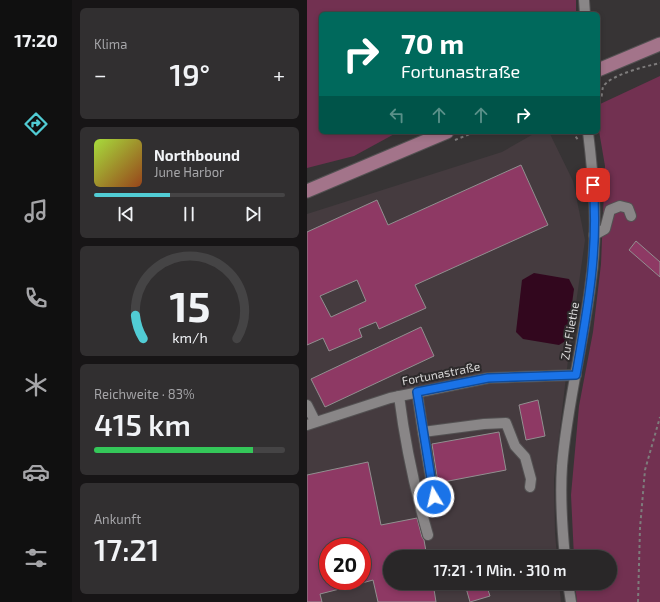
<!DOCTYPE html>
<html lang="de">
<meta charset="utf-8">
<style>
:root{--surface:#292728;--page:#312f30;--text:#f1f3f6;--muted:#a5a5a8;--line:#454445;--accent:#51ccd4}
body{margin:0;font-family:"Exo 2",sans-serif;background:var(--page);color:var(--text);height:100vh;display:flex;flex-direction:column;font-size:15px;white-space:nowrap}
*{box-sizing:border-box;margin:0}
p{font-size:13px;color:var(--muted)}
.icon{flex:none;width:22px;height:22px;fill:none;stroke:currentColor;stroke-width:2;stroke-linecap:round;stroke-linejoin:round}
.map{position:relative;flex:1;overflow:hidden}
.side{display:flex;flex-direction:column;gap:8px;padding:8px;background:#171516;width:235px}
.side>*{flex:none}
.hud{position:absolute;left:12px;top:12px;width:281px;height:122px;border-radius:6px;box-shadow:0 2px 6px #0003,0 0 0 1px var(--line);background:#00695c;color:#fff;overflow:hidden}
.speed{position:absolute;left:12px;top:538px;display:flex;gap:8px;font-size:20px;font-weight:700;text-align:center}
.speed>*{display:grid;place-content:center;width:52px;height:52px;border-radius:50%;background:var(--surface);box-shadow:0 2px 6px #0003,0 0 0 1px var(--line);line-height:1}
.speed .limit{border:6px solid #d22;background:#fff;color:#111}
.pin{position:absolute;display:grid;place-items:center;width:34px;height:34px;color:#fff;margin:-17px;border-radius:8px;box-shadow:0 2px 6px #0006}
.me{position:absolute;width:44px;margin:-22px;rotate:351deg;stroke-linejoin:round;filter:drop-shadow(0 0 3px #0008)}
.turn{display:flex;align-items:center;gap:14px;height:84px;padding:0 16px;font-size:18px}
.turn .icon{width:52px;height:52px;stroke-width:2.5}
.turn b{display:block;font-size:28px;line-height:34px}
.lanes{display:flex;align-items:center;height:38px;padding:0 16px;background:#0003;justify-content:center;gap:20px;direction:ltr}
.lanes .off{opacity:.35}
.big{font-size:30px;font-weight:600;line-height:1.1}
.side .widget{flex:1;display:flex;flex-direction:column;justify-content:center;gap:6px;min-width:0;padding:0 14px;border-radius:6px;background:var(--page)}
.side .dial{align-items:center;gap:0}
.dial svg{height:104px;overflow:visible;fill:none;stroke:var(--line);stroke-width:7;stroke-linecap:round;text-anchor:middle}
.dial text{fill:var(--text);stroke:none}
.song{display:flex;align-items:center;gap:12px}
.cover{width:48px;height:48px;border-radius:6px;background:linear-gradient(135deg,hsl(80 70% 55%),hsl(20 70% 35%))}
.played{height:4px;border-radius:2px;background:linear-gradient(90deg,var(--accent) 40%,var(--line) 40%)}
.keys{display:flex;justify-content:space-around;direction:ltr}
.heat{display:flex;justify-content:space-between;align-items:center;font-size:22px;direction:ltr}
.charge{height:6px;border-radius:3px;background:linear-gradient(90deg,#34c759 83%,var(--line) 0)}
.trip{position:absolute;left:76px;top:550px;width:234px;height:40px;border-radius:20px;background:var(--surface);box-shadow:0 2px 6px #0003,0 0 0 1px var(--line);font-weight:600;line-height:40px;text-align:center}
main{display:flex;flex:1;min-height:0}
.dock{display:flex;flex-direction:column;width:72px;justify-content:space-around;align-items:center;background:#101010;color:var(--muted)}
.dock .icon{width:28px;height:28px}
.dock .active{color:var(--accent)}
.dock b{font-size:18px;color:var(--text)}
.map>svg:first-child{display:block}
</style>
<main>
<nav class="dock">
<b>17:20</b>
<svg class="icon active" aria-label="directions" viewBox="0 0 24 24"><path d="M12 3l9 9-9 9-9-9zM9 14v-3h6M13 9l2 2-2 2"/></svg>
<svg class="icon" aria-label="music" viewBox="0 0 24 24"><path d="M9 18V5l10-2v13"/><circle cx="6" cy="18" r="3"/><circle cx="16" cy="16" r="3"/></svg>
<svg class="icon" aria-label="phone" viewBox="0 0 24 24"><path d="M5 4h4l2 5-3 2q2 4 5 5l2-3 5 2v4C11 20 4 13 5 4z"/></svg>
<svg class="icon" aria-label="climate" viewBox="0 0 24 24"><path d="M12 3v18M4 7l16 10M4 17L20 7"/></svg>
<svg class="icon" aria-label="car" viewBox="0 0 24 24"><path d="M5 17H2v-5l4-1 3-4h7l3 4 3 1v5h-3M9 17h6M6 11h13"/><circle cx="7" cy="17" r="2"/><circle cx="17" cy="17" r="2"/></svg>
<svg class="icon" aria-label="filters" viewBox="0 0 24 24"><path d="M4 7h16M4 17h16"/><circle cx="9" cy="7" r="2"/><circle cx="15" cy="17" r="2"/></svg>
</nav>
<section class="side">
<div class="widget"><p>Klima</p>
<div class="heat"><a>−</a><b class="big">19°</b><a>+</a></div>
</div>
<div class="widget">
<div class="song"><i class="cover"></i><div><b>Northbound</b><p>June Harbor</p></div></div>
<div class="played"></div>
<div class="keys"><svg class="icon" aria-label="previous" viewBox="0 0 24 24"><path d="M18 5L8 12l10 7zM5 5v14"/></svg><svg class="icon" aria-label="pause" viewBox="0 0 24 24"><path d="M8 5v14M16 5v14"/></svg><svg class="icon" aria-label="next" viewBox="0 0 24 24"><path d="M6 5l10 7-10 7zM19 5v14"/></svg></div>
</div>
<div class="widget dial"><svg viewBox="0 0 100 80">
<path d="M14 69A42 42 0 1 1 86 69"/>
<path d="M14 69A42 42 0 0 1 8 51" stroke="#51ccd4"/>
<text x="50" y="56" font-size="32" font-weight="700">15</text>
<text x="50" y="72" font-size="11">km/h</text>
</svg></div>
<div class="widget"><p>Reichweite · 83%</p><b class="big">415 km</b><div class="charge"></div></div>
<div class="widget"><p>Ankunft</p><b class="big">17:21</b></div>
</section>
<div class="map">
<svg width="353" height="602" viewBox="0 0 353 602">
<rect width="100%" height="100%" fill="#373435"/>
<!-- built -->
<path fill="#453b3f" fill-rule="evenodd" d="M 230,132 L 242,132 L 266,181 L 278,240 L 261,360 L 247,479 L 248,533 L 250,557 L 83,557 L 83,583 L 252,583 L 254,602 L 0,602 L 0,214 L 195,152 ZM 21,547 L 55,547 L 55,581 L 21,581 Z"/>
<!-- green -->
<g fill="#723151">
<path d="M 0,0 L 269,0 L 269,14 L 14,14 L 14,132 L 91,132 L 47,156 L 0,168 Z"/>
<path d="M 353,76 L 353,602 L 270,602 L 268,583 L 303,583 L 303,557 L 267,557 L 264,495 L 272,406 L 286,332 L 294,264 L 298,166 L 291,125 L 291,105 Z"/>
</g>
<!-- water -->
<path fill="#32071e" d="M 227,273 L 262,279 L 267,289 L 260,340 L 252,345 L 216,339 L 209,332 L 215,280 Z"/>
<!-- building -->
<g fill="#8e3964" stroke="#928f90" fill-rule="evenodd">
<path d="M 214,165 L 241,225 L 108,285 L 119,308 L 72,329 L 69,322 L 52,329 L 55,337 L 22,351 L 16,338 L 0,345 L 0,232 L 70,200 L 81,225 ZM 50,280 L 59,301 L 24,317 L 13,296 Z"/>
<path d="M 329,241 L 353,262 L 353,277 L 322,250 Z"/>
<path d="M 114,327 L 127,356 L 18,407 L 4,379 Z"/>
<path d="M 231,400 L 238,436 L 219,440 L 212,405 Z"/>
<path d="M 192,432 L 199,470 L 131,483 L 125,444 Z"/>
<path d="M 61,462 L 74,525 L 110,518 L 115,537 L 117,540 L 120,557 L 83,557 L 83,583 L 126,583 L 129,602 L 71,602 L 66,580 L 55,583 L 55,547 L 21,547 L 21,581 L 52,581 L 52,584 L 13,594 L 15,602 L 0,602 L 0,475 Z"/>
<path d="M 176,583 L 199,583 L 199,585 L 181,590 L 183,596 L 163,602 L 159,588 Z"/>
</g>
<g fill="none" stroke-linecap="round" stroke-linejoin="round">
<defs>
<g id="minor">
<path d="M 277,0 L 278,14"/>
<path d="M 287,235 L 298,229 L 303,210 L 313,206 L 321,208 L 324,216"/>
<path d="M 110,392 L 116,432 L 177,424 L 199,423 L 208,446 L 218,457 L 224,479 L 223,487"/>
<path d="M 92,396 C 98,443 108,490 121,535"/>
<path d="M 0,405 L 8,421"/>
<path d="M 0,425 L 83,398 L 181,378 L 269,375"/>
<path d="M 116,432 L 127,497 L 141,495"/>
<path d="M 258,557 C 255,527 253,496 255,466 C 260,404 277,342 284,280 C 291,231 287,181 281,132"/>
<path d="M 261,583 L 264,602"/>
</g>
<g id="major">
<path d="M 291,70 L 353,44"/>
<path d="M 0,191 L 140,132"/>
</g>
</defs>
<!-- minor casing -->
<use href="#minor" stroke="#535152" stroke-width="12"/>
<!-- major casing -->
<use href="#major" stroke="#535152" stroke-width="15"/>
<!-- path -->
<g stroke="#7e7c7c" stroke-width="2" stroke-dasharray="3 3" stroke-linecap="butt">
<path d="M 291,100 L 294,99 C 295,96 295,90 296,87 C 302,75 340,66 353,63"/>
<path d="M 265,132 L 272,141"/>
<path d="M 148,140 L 168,132"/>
<path d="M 331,602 L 333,528 L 338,470 L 353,417"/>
</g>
<!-- minor -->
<use href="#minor" stroke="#898687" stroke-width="10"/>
<!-- major -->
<use href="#major" stroke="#a3748a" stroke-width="13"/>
</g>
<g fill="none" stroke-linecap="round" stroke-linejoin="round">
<defs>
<path id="route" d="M 127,497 L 110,392 L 181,378 L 269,375 C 280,312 292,249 286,185"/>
</defs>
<!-- route casing -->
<use href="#route" stroke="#114b97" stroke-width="10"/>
<!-- route -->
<use href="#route" stroke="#1a73e8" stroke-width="7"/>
</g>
<g text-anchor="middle" stroke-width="4" stroke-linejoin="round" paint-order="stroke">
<!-- street labels -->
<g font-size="12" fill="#dbdada" stroke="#2d2a2b">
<text transform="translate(263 331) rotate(-80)" y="4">Zur Fliethe</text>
<text transform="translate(134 374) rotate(-11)" y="4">Fortunastraße</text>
</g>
</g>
</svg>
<div class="speed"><div class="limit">20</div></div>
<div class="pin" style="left:286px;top:185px;background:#d93025"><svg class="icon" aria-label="arrive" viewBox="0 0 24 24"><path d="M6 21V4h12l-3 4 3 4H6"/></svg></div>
<svg class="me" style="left:127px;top:497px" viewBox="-20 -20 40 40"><circle r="17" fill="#1a73e8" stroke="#fff" stroke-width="3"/><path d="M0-11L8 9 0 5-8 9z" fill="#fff"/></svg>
<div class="trip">17:21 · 1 Min. · 310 m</div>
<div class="hud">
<div class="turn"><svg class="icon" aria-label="right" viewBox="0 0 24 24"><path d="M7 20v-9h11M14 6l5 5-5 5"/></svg><div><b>70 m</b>Fortunastraße</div></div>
<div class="lanes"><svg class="icon off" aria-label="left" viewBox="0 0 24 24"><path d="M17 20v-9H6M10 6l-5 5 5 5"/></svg><svg class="icon off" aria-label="ahead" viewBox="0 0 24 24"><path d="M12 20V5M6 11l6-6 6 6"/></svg><svg class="icon off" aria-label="ahead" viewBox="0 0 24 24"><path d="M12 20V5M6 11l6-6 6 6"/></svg><svg class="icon" aria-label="right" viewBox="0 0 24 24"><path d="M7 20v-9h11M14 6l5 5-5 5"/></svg></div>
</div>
</div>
</main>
